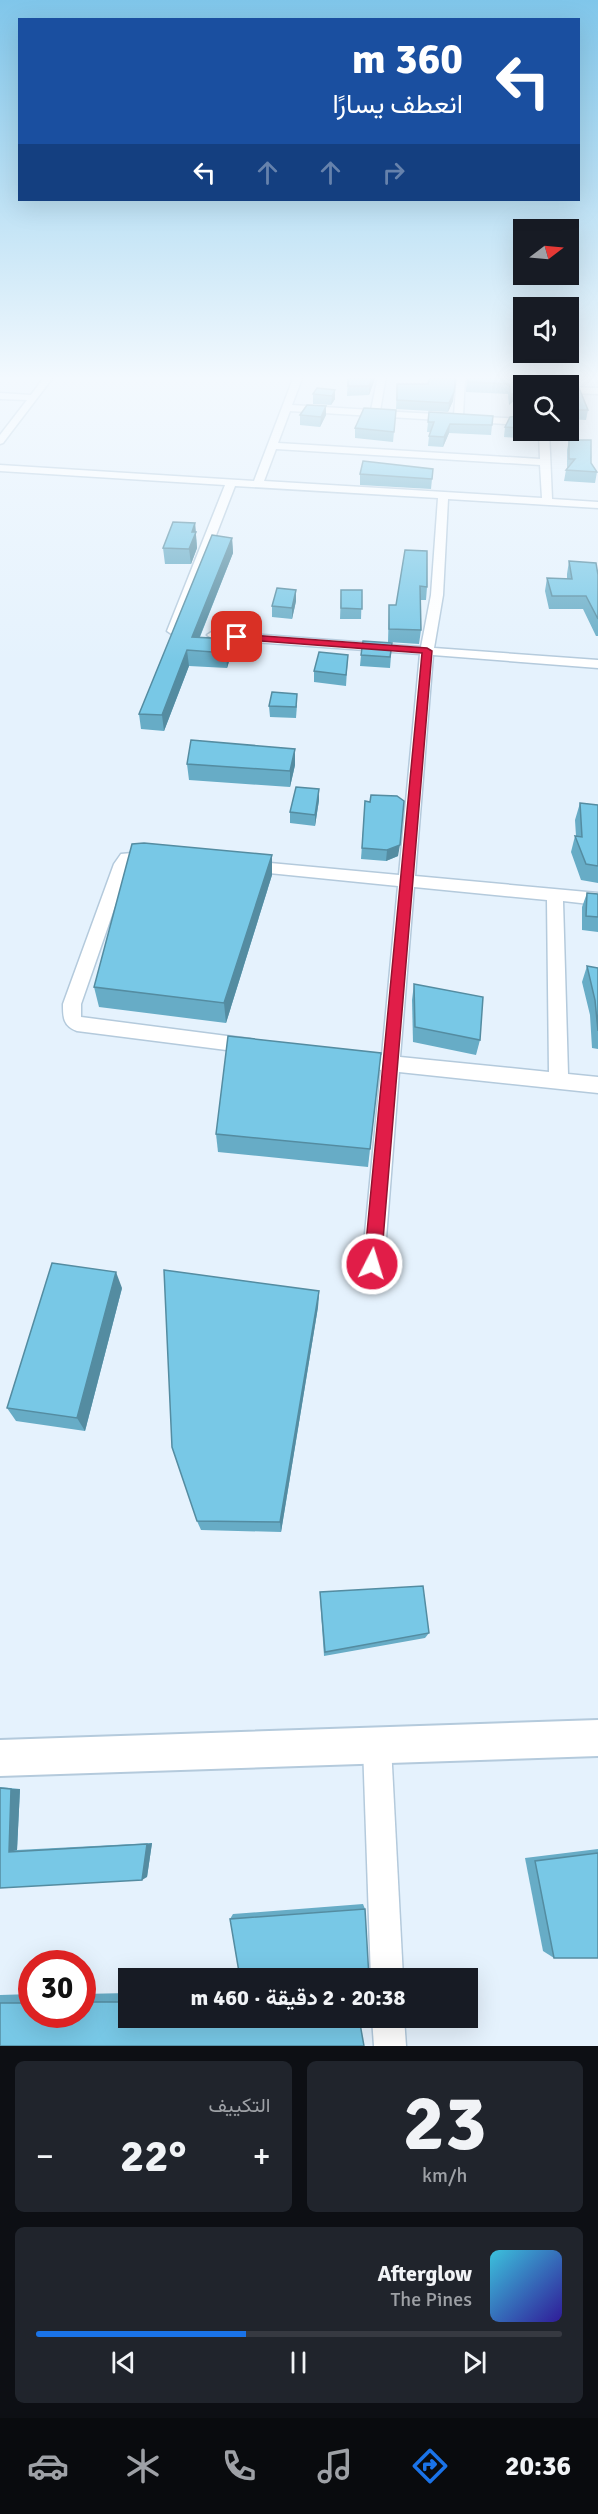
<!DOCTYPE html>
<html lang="ar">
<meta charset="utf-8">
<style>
:root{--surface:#171b24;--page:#20242c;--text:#f1f3f6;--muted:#9ea1a6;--line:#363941;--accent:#1a73e8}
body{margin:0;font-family:Signika,Vazirmatn,sans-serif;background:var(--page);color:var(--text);direction:rtl;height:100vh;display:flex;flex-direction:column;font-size:22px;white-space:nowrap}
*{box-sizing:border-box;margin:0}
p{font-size:20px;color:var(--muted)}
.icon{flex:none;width:33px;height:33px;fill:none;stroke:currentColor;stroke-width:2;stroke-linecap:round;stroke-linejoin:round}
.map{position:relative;height:2046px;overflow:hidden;direction:ltr}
.drawer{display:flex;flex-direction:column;gap:15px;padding:15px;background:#0d0f14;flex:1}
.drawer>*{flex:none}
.hud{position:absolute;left:18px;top:18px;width:562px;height:183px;border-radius:0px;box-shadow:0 6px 24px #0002;direction:rtl;background:#1a4fa0;color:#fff;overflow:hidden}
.needle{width:39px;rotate:74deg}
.tools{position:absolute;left:513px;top:219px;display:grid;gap:12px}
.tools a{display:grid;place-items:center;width:66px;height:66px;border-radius:0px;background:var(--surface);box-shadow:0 6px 24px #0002;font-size:30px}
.speed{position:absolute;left:18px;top:1950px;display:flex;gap:12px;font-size:30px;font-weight:700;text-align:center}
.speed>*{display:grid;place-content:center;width:78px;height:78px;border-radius:50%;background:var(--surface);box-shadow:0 6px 24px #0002;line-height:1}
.speed .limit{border:9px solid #d22;background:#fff;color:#111}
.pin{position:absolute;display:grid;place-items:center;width:51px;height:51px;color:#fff;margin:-26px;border-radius:12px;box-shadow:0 3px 9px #0006}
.me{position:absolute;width:66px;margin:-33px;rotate:5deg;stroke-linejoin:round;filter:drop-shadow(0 0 4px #0008)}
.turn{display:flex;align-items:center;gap:21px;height:126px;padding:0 18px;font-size:27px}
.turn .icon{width:78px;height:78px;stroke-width:2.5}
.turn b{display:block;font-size:42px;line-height:51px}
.lanes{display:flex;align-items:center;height:57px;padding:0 18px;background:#0003;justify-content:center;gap:30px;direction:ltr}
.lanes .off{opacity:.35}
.big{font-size:45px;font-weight:700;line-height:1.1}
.drawer .tile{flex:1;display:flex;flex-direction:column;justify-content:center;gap:9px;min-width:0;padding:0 21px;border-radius:9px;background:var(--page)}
.drawer .dial{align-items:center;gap:0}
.dial b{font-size:78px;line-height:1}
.song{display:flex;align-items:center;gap:18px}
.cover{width:72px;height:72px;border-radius:9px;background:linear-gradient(135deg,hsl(190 70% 55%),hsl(250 70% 35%))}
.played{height:6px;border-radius:3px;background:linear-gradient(90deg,var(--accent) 40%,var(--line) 40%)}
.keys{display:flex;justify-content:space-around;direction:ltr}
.heat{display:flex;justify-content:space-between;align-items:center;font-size:33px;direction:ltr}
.drawer .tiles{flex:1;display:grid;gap:15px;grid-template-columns:1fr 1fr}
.tile:last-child{grid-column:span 2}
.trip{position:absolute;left:118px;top:1968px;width:360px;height:60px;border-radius:0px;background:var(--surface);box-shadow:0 6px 24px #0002;font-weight:700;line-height:60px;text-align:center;direction:rtl}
.tab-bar{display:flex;height:96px;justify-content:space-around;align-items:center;background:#090b0e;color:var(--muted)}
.tab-bar .icon{width:42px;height:42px}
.tab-bar .active{color:var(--accent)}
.tab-bar b{font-size:27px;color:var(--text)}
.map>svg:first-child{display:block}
</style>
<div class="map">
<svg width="598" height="2046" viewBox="0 0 598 2046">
<rect width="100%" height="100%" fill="#e5f2fd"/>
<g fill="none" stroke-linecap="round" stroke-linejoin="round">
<defs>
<g id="minor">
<path d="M 45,376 L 54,376 L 3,443 L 0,444 L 0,435 L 27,400 L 0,399 L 0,393 L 31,395 Z"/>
<path d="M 294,376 L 303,376 L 292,405 L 371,410 L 378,376 L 386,376 L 380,411 L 454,415 L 457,376 L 465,376 L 463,416 L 524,419 L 524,425 L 290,411 L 278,443 L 540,459 L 539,430 L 549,430 L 552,499 L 598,502 L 598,508 L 448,499 L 443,595 L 434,648 L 598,660 L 598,668 L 433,655 L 415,876 L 598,893 L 598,905 L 563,901 L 568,1074 L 598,1077 L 598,1093 L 399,1072 L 384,1264 L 381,1271 L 373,1274 L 365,1271 L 362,1264 L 381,1070 L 348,1065 L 346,1060 L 348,1055 L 355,1052 L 382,1055 L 398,886 L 249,871 L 241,866 L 249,861 L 399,875 L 420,654 L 213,639 L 207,635 L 213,631 L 421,647 L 431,595 L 438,498 L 235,486 L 179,631 L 173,635 L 167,631 L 225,485 L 0,471 L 0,465 L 254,481 ZM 276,449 L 540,465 L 542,498 L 264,481 ZM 414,887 L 547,900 L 549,1072 L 400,1057 Z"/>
<path d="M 538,376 L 546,376 L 547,386 L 538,386 Z"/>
<path d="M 568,387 L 598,388 L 598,394 L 568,393 Z"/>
<path d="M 153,851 L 161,856 L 159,860 L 132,863 L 129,866 L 81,1004 L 81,1017 L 250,1039 L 256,1041 L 259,1046 L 256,1051 L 250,1053 L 77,1031 C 63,1026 63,1017 63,1004 L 114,864 L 121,854 Z"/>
<path d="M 377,1732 L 387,1736 L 391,1746 L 403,1978 L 371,1978 L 363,1746 L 367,1736 Z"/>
<path d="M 372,2018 L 404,2018 L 406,2046 L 374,2046 Z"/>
</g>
<path id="tertiary" d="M 598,1720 L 598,1756 L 0,1776 L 0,1740 Z"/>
</defs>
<!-- minor casing -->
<use href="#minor" stroke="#b4cadc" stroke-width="3"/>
<!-- tertiary casing -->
<use href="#tertiary" stroke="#b4cadc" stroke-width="4"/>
<!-- minor -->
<use href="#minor" fill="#fff" fill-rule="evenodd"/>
<!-- tertiary -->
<use href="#tertiary" fill="#fff" fill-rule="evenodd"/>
</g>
<!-- wall -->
<g fill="#67acc6">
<path d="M 348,376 L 376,376 L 369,395 L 347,396 Z"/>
<path d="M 467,376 L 537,376 L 537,380 L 536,386 L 524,386 L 509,405 L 508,394 L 466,392 Z"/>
<path d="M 397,384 L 453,401 L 448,412 L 396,409 Z"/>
<path d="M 568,387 L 588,410 L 586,420 L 568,419 Z"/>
<path d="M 335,390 L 335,399 L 331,405 L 313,404 L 313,394 Z"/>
<path d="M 396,410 L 393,442 L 355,438 L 355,428 Z"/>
<path d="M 429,412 L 492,425 L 491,435 L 449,433 L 443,447 L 428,446 L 429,436 L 430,432 L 427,432 Z"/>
<path d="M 300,415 L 326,415 L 320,427 L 300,425 Z"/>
<path d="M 524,416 L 524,430 L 533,430 L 532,439 L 504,437 L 505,427 Z"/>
<path d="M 569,440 L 591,463 L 597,472 L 595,483 L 564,481 L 566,470 L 567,469 L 567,450 Z"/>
<path d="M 433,469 L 431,489 L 360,485 L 360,474 Z"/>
<path d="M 195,523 L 197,548 L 191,564 L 165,564 L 163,548 Z"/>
<path d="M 232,538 L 233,553 L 200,637 L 230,639 L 231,655 L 227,668 L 189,666 L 164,731 L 141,729 L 139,714 Z"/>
<path d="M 405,550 L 427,587 L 426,600 L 420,600 L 421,630 L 419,644 L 388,642 L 389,605 L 396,605 Z"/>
<path d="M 569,561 L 598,575 L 598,636 L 596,636 L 583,609 L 549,609 L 545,591 L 547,578 L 567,579 L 567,574 Z"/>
<path d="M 296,590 L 296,601 L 292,619 L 272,617 L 272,606 Z"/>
<path d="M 341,590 L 362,590 L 361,619 L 340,619 Z"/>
<path d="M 392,643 L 390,668 L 360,666 L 361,655 Z"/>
<path d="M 348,655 L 346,686 L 314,682 L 314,671 Z"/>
<path d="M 297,705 L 296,718 L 270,717 L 269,706 Z"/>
<path d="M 295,749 L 295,765 L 290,787 L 189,780 L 187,764 Z"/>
<path d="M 319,800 L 315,826 L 290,823 L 290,812 Z"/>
<path d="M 365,801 L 398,856 L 386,861 L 361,859 Z"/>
<path d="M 580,803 L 598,805 L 598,883 L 581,880 L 571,852 L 575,836 L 576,836 L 575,820 Z"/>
<path d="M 272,855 L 272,875 L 226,1023 L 99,1007 L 94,987 Z"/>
<path d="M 587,893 L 598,894 L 598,932 L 582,930 L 582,907 Z"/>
<path d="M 587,966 L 598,968 L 598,1049 L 592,1048 L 590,1015 L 582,982 Z"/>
<path d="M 414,984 L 480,1040 L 476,1055 L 413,1042 L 412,1000 Z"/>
<path d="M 381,1053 L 368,1167 L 218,1152 L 216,1134 Z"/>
<path d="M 122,1288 L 85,1431 L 16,1421 L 7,1408 Z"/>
<path d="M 319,1291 L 318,1307 L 281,1532 L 201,1530 L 197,1521 Z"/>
<path d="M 320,1592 L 429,1633 L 425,1638 L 324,1656 L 320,1598 Z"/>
<path d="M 0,1787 L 20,1789 L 17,1850 L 152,1843 L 147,1877 L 0,1888 Z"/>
<path d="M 598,1849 L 598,1958 L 554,1958 L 543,1951 L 525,1858 Z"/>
<path d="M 363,1904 L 365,1909 L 230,1919 L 233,1914 Z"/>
<path d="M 129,1993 L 129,2018 L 0,2046 L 0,1995 L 32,1994 L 32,2014 L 82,2014 L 82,1994 Z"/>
</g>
<!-- shaded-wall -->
<g fill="#548ca1">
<path d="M 373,376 L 376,376 L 369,395 L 369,386 Z"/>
<path d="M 457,376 L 453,401 L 448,412 L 449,403 Z"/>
<path d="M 529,380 L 528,386 L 524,386 L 524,393 L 509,405 L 511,395 Z"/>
<path d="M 335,390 L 335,399 L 331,405 L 332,396 Z"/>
<path d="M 326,406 L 326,415 L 320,427 L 321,417 Z"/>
<path d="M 450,424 L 449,433 L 443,447 L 444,437 Z"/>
<path d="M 195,523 L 197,548 L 191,564 L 189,549 L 192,532 Z"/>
<path d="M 232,538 L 233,553 L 194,651 L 192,637 Z"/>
<path d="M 296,590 L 296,601 L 292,619 L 292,608 Z"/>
<path d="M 230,639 L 231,655 L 227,668 L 226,653 Z"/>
<path d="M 187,650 L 189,666 L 164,731 L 162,715 Z"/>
<path d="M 295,749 L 295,765 L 290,787 L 290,771 Z"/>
<path d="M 319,789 L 319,800 L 315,826 L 315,815 Z"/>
<path d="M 400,845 L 398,856 L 386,861 L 387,850 Z"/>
<path d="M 272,855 L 272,875 L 226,1023 L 224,1003 Z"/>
<path d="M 116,1272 L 122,1288 L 85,1431 L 77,1418 Z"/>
<path d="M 319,1291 L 318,1307 L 281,1532 L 280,1522 Z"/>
<path d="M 11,1789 L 20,1789 L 17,1850 L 9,1852 Z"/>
<path d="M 152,1843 L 147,1877 L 142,1880 L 147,1844 Z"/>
</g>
<!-- building -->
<g fill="#78c8e6" stroke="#548ca1" stroke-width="1.5">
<path d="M 348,376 L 373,376 L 369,386 L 348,386 Z"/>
<path d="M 430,376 L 456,376 L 454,392 L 449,403 L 397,400 L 397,384 L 428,384 Z"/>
<path d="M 468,376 L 537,376 L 537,380 L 529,380 L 511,395 L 509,384 L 468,382 Z"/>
<path d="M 568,387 L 579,388 L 588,410 L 568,410 Z"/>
<path d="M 317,388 L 335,390 L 332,396 L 313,394 Z"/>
<path d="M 307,405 L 326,406 L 321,417 L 300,415 Z"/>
<path d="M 364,408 L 396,410 L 394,432 L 355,428 Z"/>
<path d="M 429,412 L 493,416 L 492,425 L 450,424 L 444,437 L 429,436 L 434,422 L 428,422 Z"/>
<path d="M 524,416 L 524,428 L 505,427 L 510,417 Z"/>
<path d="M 569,440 L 591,440 L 591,463 L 597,472 L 566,470 L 575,459 L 569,459 Z"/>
<path d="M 363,461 L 433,469 L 432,479 L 360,474 Z"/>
<path d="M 173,522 L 195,523 L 192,532 L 196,532 L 189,549 L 163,548 Z"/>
<path d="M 212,535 L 232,538 L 192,637 L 230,639 L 226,653 L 187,650 L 162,715 L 139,714 Z"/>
<path d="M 405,550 L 427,551 L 427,587 L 420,586 L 421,630 L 389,629 L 389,605 L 396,605 Z"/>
<path d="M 569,561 L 596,563 L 598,575 L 598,619 L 586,596 L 552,596 L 547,578 L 572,579 Z"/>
<path d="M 277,588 L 296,590 L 292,608 L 272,606 Z"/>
<path d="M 341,590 L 362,590 L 362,609 L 341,608 Z"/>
<path d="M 363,641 L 392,643 L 390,657 L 361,655 Z"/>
<path d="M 319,652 L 348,655 L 346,675 L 314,671 Z"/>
<path d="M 272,692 L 297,694 L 296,707 L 269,706 Z"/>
<path d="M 191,740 L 295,749 L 290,771 L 187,764 Z"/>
<path d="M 296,787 L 319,789 L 315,815 L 290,812 Z"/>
<path d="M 371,795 L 397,796 L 404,801 L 400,845 L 387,850 L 362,848 L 365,801 L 370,802 Z"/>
<path d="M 580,803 L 598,805 L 598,866 L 586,864 L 575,836 L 582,837 Z"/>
<path d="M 144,843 L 272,855 L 224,1003 L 94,987 L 132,844 Z"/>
<path d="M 587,893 L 598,894 L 598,917 L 586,916 Z"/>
<path d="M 587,966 L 598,968 L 598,1031 L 595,1000 Z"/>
<path d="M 414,984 L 483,997 L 480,1040 L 415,1027 Z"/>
<path d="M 228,1036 L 381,1053 L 370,1149 L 216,1134 Z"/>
<path d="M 52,1263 L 116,1272 L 77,1418 L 7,1408 Z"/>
<path d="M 164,1270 L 319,1291 L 280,1522 L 197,1521 L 172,1447 Z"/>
<path d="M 423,1586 L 429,1633 L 325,1652 L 320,1592 Z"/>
<path d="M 0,1788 L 11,1789 L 9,1852 L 147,1844 L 142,1880 L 0,1888 Z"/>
<path d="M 598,1853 L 598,1958 L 554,1958 L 535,1861 Z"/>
<path d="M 365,1909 L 369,1978 L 240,1978 L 230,1919 Z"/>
<path d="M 82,2002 L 129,2002 L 129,2018 L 359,2018 L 364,2046 L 0,2046 L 0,2003 L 32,2003 L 32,2014 L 82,2014 Z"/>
</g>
<!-- sky -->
<linearGradient id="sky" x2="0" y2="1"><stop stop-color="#80c6ea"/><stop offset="0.57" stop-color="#f3f9fe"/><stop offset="1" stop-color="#f3f9fe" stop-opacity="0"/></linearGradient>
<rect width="598" height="663" fill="url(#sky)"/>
<!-- route -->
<path fill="#e11d48" stroke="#92132f" stroke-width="1.5" d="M 237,634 L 427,648 L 432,651 L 381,1264 L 378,1270 L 372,1272 L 367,1270 L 364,1264 L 422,653 L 233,639 L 232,637 Z"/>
</svg>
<div class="tools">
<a><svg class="needle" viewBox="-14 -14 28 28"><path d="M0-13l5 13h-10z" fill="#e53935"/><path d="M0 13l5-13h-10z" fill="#9ea1a6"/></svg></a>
<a><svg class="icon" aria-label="sound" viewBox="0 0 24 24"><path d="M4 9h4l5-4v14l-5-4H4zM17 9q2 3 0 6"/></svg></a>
<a><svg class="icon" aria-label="search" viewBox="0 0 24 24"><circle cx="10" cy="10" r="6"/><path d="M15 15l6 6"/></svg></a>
</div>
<div class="speed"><div class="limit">30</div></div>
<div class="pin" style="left:237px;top:637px;background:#d93025"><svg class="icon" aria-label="arrive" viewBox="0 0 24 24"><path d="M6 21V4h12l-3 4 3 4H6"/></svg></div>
<svg class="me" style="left:372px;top:1264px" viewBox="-20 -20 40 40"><circle r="17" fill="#e11d48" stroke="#fff" stroke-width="3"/><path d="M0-11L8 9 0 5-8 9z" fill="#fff"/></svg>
<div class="trip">20:38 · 2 دقيقة · 460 m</div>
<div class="hud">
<div class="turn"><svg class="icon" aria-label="left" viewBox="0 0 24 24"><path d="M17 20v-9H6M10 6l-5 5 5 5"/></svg><div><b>360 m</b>انعطف يسارًا</div></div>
<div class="lanes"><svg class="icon" aria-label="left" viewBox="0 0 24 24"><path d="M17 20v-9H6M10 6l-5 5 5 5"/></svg><svg class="icon off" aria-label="ahead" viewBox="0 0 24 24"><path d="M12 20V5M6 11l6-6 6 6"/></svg><svg class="icon off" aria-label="ahead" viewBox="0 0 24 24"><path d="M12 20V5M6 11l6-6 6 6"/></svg><svg class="icon off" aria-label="right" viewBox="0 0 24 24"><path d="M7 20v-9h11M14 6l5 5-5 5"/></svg></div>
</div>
</div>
<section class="drawer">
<div class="tiles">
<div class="tile dial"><b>23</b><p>km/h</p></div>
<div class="tile"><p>التكييف</p>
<div class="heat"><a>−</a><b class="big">22°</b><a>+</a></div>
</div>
<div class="tile">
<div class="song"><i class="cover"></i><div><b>Afterglow</b><p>The Pines</p></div></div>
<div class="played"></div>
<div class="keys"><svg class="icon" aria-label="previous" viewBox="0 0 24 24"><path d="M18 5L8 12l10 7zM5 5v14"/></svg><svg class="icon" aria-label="pause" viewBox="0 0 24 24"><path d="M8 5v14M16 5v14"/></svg><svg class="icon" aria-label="next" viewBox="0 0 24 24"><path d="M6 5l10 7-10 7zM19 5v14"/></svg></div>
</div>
</div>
</section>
<nav class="tab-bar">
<b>20:36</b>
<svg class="icon active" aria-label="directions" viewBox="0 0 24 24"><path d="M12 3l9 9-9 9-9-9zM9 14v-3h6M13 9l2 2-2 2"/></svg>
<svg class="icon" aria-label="music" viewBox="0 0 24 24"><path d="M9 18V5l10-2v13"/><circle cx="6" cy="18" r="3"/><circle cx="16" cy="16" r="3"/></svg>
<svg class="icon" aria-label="phone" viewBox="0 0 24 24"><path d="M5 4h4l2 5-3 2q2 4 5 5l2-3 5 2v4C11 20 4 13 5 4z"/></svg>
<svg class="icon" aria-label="climate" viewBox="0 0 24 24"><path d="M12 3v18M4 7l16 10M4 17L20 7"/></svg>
<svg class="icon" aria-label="car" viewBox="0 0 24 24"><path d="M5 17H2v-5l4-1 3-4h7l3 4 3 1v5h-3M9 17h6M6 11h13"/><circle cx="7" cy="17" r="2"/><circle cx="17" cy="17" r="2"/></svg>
</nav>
